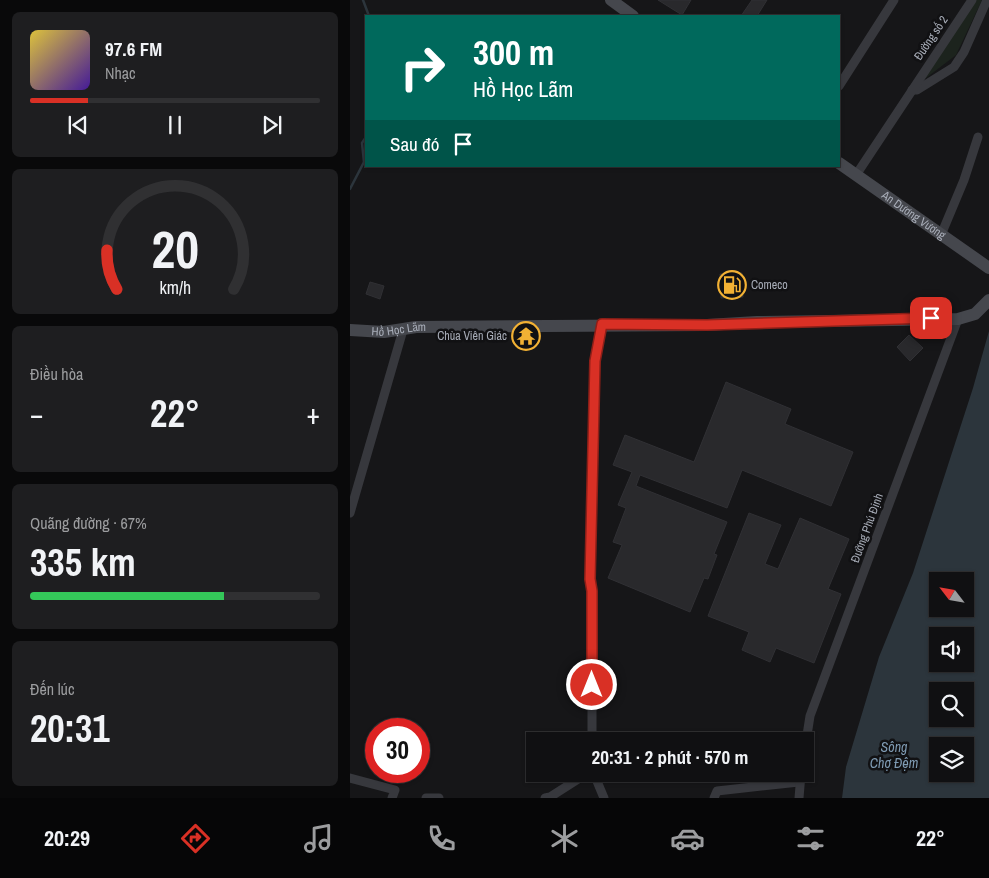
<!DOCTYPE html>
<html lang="vi">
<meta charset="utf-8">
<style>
:root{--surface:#101012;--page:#1e1e20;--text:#f1f3f6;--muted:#9c9d9f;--line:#303032;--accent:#d93025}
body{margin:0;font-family:"Archivo Narrow",sans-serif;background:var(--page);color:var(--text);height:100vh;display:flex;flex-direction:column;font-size:19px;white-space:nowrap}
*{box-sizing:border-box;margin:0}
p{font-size:16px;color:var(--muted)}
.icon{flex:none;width:28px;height:28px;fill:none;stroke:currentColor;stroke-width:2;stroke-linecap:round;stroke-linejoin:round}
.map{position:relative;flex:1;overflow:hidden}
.drawer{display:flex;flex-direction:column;gap:12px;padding:12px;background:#09090a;width:350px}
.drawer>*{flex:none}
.top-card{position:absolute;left:15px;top:15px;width:475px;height:152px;border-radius:0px;box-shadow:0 1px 4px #0004,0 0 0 1px var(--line);background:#00695c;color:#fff;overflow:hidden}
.needle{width:32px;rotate:301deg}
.fabs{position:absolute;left:579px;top:572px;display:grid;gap:10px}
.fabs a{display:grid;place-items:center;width:45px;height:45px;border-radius:0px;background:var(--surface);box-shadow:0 1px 4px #0004,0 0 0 1px var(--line);font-size:25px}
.speed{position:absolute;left:15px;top:718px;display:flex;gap:10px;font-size:25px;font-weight:700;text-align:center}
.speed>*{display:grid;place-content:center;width:65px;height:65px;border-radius:50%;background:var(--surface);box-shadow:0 1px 4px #0004,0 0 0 1px var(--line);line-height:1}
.speed .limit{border:8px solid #d22;background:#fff;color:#111}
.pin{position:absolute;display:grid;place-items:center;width:42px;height:42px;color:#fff;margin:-21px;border-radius:10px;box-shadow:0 2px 8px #0006}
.me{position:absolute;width:55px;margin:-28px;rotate:0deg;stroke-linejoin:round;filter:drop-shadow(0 0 4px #0008)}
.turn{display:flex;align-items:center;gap:18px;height:105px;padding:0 25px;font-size:22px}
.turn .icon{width:65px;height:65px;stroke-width:2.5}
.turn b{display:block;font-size:35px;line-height:42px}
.then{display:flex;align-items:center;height:48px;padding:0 25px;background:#0003;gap:10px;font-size:19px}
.big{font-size:38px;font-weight:800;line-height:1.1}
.drawer .widget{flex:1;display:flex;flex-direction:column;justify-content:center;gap:8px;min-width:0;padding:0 18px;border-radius:8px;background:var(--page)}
.drawer .dial{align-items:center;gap:0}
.dial svg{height:130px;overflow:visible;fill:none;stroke:var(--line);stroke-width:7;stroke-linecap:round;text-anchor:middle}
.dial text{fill:var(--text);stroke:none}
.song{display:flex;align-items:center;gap:15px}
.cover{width:60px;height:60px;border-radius:8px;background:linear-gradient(135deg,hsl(50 70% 55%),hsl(260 70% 35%))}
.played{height:5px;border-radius:2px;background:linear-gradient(90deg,var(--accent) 20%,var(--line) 20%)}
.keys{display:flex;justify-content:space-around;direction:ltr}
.heat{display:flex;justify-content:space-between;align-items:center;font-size:28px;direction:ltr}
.charge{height:8px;border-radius:4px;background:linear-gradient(90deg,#34c759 67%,var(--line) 0)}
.trip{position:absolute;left:176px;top:732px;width:288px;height:50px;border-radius:0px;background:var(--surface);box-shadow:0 1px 4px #0004,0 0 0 1px var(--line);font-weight:800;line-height:50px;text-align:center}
.menu{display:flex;height:80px;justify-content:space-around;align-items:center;background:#060607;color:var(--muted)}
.menu .icon{width:35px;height:35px}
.menu .selected{color:var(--accent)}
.menu b{font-size:22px;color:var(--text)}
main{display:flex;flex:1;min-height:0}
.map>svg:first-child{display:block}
</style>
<main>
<section class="drawer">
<div class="widget">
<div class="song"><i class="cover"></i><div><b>97.6 FM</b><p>Nhạc</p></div></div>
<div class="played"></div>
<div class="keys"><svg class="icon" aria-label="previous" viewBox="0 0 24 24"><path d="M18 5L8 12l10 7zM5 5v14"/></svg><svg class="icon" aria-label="pause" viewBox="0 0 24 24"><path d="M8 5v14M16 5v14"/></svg><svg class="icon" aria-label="next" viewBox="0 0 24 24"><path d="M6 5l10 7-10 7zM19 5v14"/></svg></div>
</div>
<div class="widget dial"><svg viewBox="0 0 100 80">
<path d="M14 69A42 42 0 1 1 86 69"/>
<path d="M14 69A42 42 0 0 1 8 45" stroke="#d93025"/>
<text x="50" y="56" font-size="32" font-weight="700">20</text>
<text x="50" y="72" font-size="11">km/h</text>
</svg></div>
<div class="widget"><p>Điều hòa</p>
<div class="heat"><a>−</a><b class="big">22°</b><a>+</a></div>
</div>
<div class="widget"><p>Quãng đường · 67%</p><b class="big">335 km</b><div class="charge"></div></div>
<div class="widget"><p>Đến lúc</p><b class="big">20:31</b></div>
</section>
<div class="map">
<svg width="639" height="798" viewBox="0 0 639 798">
<rect width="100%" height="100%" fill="#161618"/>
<!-- green -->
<path fill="#1c231d" d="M 625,0 L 632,0 L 606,55 L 576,78 L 575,77 Z"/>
<!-- water -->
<path fill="#2c353c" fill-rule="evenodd" d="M 639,331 L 639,798 L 492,798 L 496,767 L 529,657 L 563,573 L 623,388 ZM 588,581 L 615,581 L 615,609 L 588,609 ZM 588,636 L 615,636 L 615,664 L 588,664 ZM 588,691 L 615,691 L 615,719 L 588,719 ZM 588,746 L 615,746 L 615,774 L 588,774 Z"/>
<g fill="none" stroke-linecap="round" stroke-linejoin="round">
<!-- stream -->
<g stroke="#2c353c" stroke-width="2.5">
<path d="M 13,0 L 19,16"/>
<path d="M 0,189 L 14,162 L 12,143 L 16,137"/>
</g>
</g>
<!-- building -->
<g fill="#29292c" stroke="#303034">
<path d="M 308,0 L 341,0 L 332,15 Z"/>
<path d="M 402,0 L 417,0 L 407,16 L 391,16 Z"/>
<path d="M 392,273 L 393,297 L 371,298 L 370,274 Z"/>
<path d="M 20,282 L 34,286 L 30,299 L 16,294 Z"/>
<path d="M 559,335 L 573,348 L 560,361 L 547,347 Z"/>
<path d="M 376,382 L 441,409 L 435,424 L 503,452 L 481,506 L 392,470 L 377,508 L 290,475 L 286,486 L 377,522 L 364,554 L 367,555 L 358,579 L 354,578 L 340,612 L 258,578 L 272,545 L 263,542 L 276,508 L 268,505 L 282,472 L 263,465 L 275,435 L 344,462 Z"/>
<path d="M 399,513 L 431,525 L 415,564 L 428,569 L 450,518 L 499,539 L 478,589 L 491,594 L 464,663 L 426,648 L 420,662 L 392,650 L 399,632 L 358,616 Z"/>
</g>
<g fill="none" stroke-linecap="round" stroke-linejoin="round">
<!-- street -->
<g stroke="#37383d" stroke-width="9">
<path d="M 489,86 L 544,0"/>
<path d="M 562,90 L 567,90 L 604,67 L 614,52 L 637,0"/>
<path d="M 506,175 L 622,0"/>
<path d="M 591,235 L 614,180 L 628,137"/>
<path d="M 0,513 L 53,330"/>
<path d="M 242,741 L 242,591 L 240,579 L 245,361 L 252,324"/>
<path d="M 455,748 L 460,716 L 608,319"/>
<path d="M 244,774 L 254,798"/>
<path d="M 0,778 L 45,790 L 42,798"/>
<path d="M 76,798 L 89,798"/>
<path d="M 195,798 L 200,797 L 236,774"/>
<path d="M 364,798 L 367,791 L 449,782"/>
<path d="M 449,798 L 451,774"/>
</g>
<!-- secondary -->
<g stroke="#45474d" stroke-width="12">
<path d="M 261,0 L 283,16"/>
<path id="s1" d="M 489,163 L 639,268"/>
<path id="s2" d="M 0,330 L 34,332 L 66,327 L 357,325 L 407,322 L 608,319 L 625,314 L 639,300"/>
</g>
</g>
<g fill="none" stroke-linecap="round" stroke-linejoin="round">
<defs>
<path id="route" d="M 242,685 L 242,591 L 240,579 L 245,361 L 252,324 L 357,325 L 581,318"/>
</defs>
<!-- route casing -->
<use href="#route" stroke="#8d1f18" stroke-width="12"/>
<!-- route -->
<use href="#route" stroke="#d93025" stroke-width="9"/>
</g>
<!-- icons -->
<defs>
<symbol id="fuel-ring" viewBox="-11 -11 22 22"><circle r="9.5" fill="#111113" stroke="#f2b134" stroke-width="1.5"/><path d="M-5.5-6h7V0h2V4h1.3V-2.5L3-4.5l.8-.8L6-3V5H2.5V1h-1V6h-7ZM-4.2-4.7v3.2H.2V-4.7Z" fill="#f2b134"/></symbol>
<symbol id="temple-ring" viewBox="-11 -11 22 22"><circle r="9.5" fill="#111113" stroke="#f2b134" stroke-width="1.5"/><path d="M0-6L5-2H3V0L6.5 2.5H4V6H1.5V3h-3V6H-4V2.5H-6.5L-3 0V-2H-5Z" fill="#f2b134"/></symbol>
</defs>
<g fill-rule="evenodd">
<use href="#fuel-ring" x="366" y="269" width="32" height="32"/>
<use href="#temple-ring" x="160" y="320" width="32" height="32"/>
</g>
<g text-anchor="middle" stroke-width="5" stroke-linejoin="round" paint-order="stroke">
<!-- street labels -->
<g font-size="12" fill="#a8adb8" stroke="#111113">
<text transform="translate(581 38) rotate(-56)" y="4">Đường số 2</text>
<text dy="4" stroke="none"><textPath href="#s1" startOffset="91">An Dương Vương</textPath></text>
<text dy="4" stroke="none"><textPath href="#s2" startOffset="49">Hồ Học Lãm</textPath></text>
<text transform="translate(517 528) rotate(-70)" y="4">Đường Phú Định</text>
</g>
<!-- poi labels -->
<g font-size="12" fill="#a8adb8" stroke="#111113" text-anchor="start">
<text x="401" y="289">Comeco</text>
<text x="157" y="340" text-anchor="end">Chùa Viên Giác</text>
</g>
<!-- water labels -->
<g font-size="14" font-style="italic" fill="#7f9bb3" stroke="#111113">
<text x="544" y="752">Sông<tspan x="544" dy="16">Chợ Đệm</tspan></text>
</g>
</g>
</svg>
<div class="fabs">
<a><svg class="needle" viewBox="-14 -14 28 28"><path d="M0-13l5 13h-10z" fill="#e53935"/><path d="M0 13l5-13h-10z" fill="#9c9d9f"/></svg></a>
<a><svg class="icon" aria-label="sound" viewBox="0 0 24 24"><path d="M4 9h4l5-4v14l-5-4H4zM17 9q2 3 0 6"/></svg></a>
<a><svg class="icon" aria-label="search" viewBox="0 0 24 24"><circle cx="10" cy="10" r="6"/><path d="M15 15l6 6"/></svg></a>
<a><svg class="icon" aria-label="layers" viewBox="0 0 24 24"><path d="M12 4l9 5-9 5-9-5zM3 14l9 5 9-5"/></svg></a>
</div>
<div class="speed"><div class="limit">30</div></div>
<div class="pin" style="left:581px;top:318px;background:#d93025"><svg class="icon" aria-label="arrive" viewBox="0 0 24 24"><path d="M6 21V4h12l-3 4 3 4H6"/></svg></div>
<svg class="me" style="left:242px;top:685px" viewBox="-20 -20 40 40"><circle r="17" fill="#d93025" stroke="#fff" stroke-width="3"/><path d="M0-11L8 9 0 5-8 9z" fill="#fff"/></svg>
<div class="trip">20:31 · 2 phút · 570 m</div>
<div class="top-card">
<div class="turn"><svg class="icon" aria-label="right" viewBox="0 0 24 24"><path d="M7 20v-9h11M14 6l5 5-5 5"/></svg><div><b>300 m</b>Hồ Học Lãm</div></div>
<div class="then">Sau đó<svg class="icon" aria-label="arrive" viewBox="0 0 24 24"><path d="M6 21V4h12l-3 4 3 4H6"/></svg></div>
</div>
</div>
</main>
<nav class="menu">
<b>20:29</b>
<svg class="icon selected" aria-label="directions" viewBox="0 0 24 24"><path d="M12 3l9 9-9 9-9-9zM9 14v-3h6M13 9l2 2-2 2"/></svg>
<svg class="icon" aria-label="music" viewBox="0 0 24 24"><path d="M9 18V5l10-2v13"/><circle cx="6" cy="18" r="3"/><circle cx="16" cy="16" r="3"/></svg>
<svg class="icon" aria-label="phone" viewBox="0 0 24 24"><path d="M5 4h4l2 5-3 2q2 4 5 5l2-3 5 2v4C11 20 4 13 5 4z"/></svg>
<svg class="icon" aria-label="climate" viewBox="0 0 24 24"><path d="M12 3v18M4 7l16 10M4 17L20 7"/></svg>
<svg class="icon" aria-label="car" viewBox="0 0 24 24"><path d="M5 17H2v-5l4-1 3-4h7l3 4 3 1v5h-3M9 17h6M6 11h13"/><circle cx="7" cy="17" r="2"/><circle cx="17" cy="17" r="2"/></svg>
<svg class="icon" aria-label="filters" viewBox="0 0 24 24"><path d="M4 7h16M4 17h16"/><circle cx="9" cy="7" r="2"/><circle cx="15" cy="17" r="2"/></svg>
<b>22°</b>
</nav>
